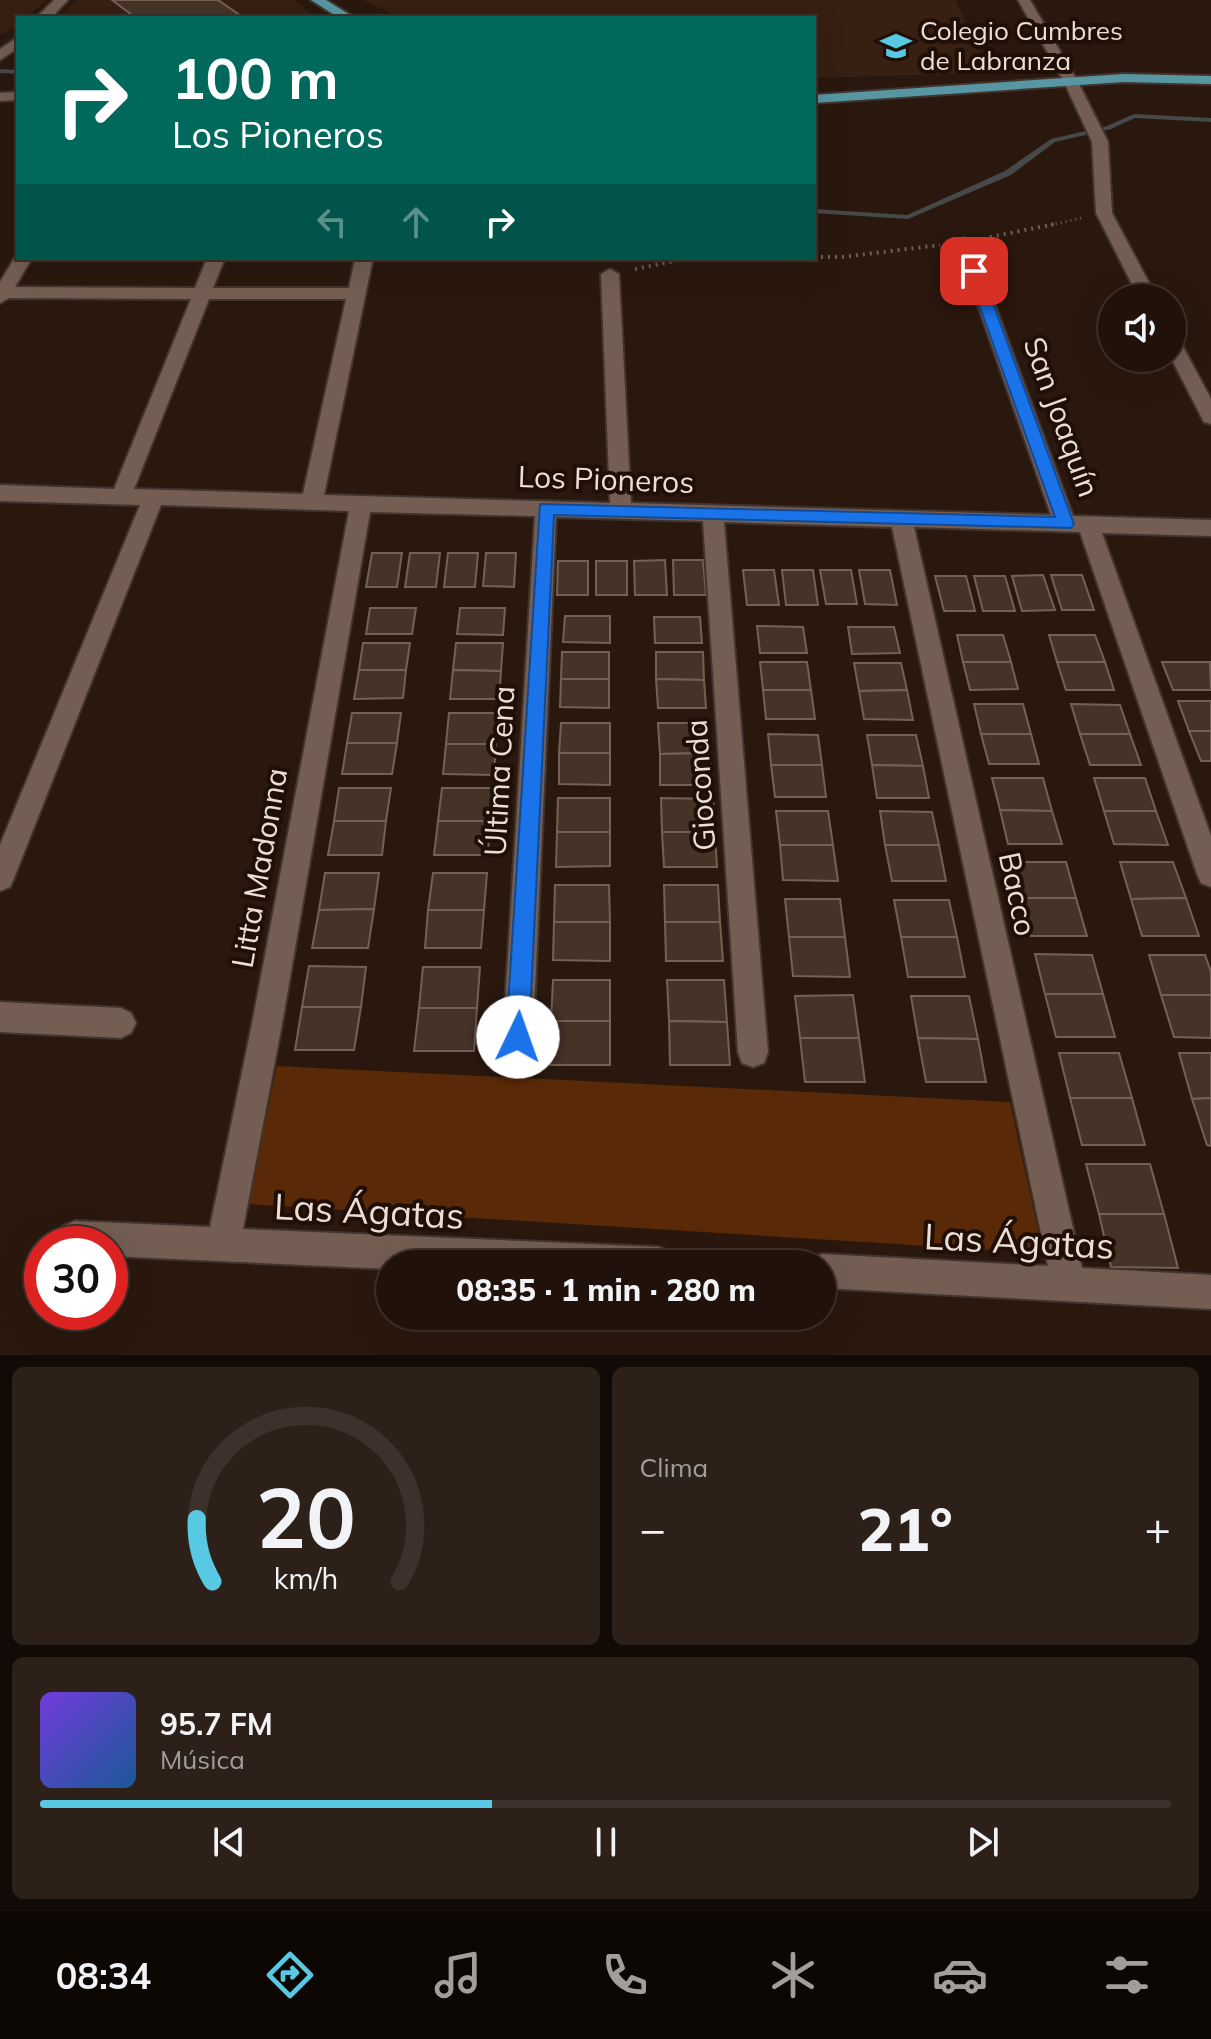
<!DOCTYPE html>
<html lang="es">
<meta charset="utf-8">
<style>
:root{--surface:#20120a;--page:#2d2018;--text:#f1f3f6;--muted:#a29e9c;--line:#3d322b;--accent:#57c9e2}
body{margin:0;font-family:Mulish,sans-serif;background:var(--page);color:var(--text);height:100vh;display:flex;flex-direction:column;font-size:30px;white-space:nowrap}
*{box-sizing:border-box;margin:0}
p{font-size:26px;color:var(--muted)}
.icon{flex:none;width:44px;height:44px;fill:none;stroke:currentColor;stroke-width:2;stroke-linecap:round;stroke-linejoin:round}
.map{position:relative;height:1355px;overflow:hidden}
.details{display:flex;flex-direction:column;gap:12px;padding:12px;background:#120a06;flex:1}
.details>*{flex:none}
.guide{position:absolute;left:16px;top:16px;width:800px;height:244px;border-radius:0px;box-shadow:0 8px 32px #0002,0 0 0 2px var(--line);background:#00695c;color:#fff;overflow:hidden}
.buttons{position:absolute;left:1098px;top:284px;display:grid;gap:16px}
.buttons a{display:grid;place-items:center;width:88px;height:88px;border-radius:50%;background:var(--surface);box-shadow:0 8px 32px #0002,0 0 0 2px var(--line);font-size:40px}
.speed{position:absolute;left:24px;top:1226px;display:flex;gap:16px;font-size:40px;font-weight:700;text-align:center}
.speed>*{display:grid;place-content:center;width:104px;height:104px;border-radius:50%;background:var(--surface);box-shadow:0 8px 32px #0002,0 0 0 2px var(--line);line-height:1}
.speed .limit{border:12px solid #d22;background:#fff;color:#111}
.pin{position:absolute;display:grid;place-items:center;width:68px;height:68px;color:#fff;margin:-34px;border-radius:16px;box-shadow:0 4px 12px #0006}
.me{position:absolute;width:88px;margin:-44px;rotate:3deg;stroke-linejoin:round;filter:drop-shadow(0 0 6px #0008)}
.turn{display:flex;align-items:center;gap:28px;height:168px;padding:0 24px;font-size:36px}
.turn .icon{width:104px;height:104px;stroke-width:2.5}
.turn b{display:block;font-size:56px;line-height:68px}
.lanes{display:flex;align-items:center;height:76px;padding:0 24px;background:#0003;justify-content:center;gap:40px;direction:ltr}
.lanes .off{opacity:.35}
.big{font-size:60px;font-weight:800;line-height:1.1}
.details .card{flex:1;display:flex;flex-direction:column;justify-content:center;gap:12px;min-width:0;padding:0 28px;border-radius:12px;background:var(--page)}
.details .dial{align-items:center;gap:0}
.dial svg{height:208px;overflow:visible;fill:none;stroke:var(--line);stroke-width:7;stroke-linecap:round;text-anchor:middle}
.dial text{fill:var(--text);stroke:none}
.song{display:flex;align-items:center;gap:24px}
.cover{width:96px;height:96px;border-radius:12px;background:linear-gradient(135deg,hsl(260 70% 55%),hsl(210 70% 35%))}
.played{height:8px;border-radius:4px;background:linear-gradient(90deg,var(--accent) 40%,var(--line) 40%)}
.keys{display:flex;justify-content:space-around;direction:ltr}
.heat{display:flex;justify-content:space-between;align-items:center;font-size:44px;direction:ltr}
.details .tiles{flex:1;display:grid;gap:12px;grid-template-columns:1fr 1fr}
.card:last-child{grid-column:span 2}
.trip{position:absolute;left:376px;top:1250px;width:460px;height:80px;border-radius:40px;background:var(--surface);box-shadow:0 8px 32px #0002,0 0 0 2px var(--line);font-weight:800;line-height:80px;text-align:center}
.menu{display:flex;height:128px;justify-content:space-around;align-items:center;background:#0d0704;color:var(--muted)}
.menu .icon{width:56px;height:56px}
.menu .active{color:var(--accent)}
.menu b{font-size:36px;color:var(--text)}
.map>svg:first-child{display:block}
</style>
<div class="map">
<svg width="1211" height="1355" viewBox="0 0 1211 1355">
<rect width="100%" height="100%" fill="#2a180e"/>
<!-- built -->
<g fill="#371f12">
<path d="M 0,0 L 47,0 L 25,18 L 18,18 L 18,23 L 4,34 L 0,34 Z"/>
<path d="M 77,0 L 294,0 L 316,18 L 59,18 Z"/>
<path d="M 363,0 L 955,0 L 991,73 L 814,78 L 814,18 L 401,18 Z"/>
</g>
<!-- green -->
<path fill="#5a2907" d="M 277,1066 L 1010,1102 L 1043,1253 L 247,1204 Z"/>
<g fill="none" stroke-linecap="round" stroke-linejoin="round">
<!-- stream -->
<g fill="#464849" fill-rule="evenodd">
<path d="M 0,69 L 18,70 L 18,74 L 0,73 Z"/>
<path d="M 1134,114 L 1211,118 L 1211,122 L 1135,118 L 1111,129 L 1055,142 L 1011,175 L 908,219 L 814,213 L 814,209 L 907,215 L 1005,171 L 1051,139 L 1107,126 Z"/>
</g>
</g>
<!-- building -->
<g fill="#463328" stroke="#766055" stroke-width="2">
<path d="M 112,0 L 218,0 L 244,18 L 136,18 Z"/>
<path d="M 372,553 L 402,553 L 397,587 L 366,587 Z"/>
<path d="M 410,553 L 440,553 L 436,587 L 405,587 Z"/>
<path d="M 448,553 L 478,553 L 475,587 L 444,587 Z"/>
<path d="M 486,553 L 516,553 L 514,587 L 483,586 Z"/>
<path d="M 665,560 L 667,595 L 635,595 L 634,561 Z"/>
<path d="M 673,560 L 703,560 L 706,595 L 674,595 Z"/>
<path d="M 558,561 L 588,561 L 588,595 L 557,595 Z"/>
<rect x="596" y="561" width="31" height="34"/>
<path d="M 743,570 L 774,570 L 779,605 L 747,605 Z"/>
<path d="M 782,570 L 813,570 L 818,605 L 786,605 Z"/>
<path d="M 820,570 L 851,570 L 857,604 L 826,604 Z"/>
<path d="M 859,570 L 890,570 L 897,605 L 865,604 Z"/>
<path d="M 1043,575 L 1055,610 L 1022,611 L 1012,576 Z"/>
<path d="M 1051,575 L 1082,575 L 1094,610 L 1062,610 Z"/>
<path d="M 935,576 L 966,576 L 975,611 L 944,611 Z"/>
<path d="M 974,576 L 1005,576 L 1015,611 L 983,611 Z"/>
<path d="M 370,608 L 416,608 L 412,634 L 366,634 Z"/>
<path d="M 460,608 L 505,608 L 503,635 L 457,634 Z"/>
<path d="M 565,616 L 610,616 L 610,643 L 563,642 Z"/>
<path d="M 654,617 L 700,617 L 702,643 L 655,643 Z"/>
<path d="M 757,626 L 803,627 L 807,653 L 760,653 Z"/>
<path d="M 848,627 L 894,627 L 900,653 L 852,654 Z"/>
<path d="M 957,635 L 1003,635 L 1011,662 L 963,662 Z"/>
<path d="M 1049,635 L 1095,635 L 1105,662 L 1057,662 Z"/>
<path d="M 363,643 L 410,643 L 406,670 L 359,670 Z"/>
<path d="M 456,643 L 503,643 L 501,671 L 453,670 Z"/>
<path d="M 562,652 L 609,652 L 609,679 L 561,679 Z"/>
<path d="M 656,652 L 703,652 L 704,680 L 656,679 Z"/>
<path d="M 760,662 L 807,662 L 811,690 L 763,690 Z"/>
<path d="M 963,662 L 1011,662 L 1018,689 L 970,690 Z"/>
<path d="M 1057,662 L 1105,662 L 1114,690 L 1066,690 Z"/>
<path d="M 1162,662 L 1210,662 L 1211,690 L 1173,690 Z"/>
<path d="M 854,663 L 901,663 L 907,690 L 859,691 Z"/>
<path d="M 359,670 L 406,670 L 403,698 L 354,699 Z"/>
<path d="M 453,670 L 501,671 L 499,699 L 450,699 Z"/>
<path d="M 561,679 L 609,679 L 609,708 L 560,707 Z"/>
<path d="M 656,679 L 704,680 L 706,708 L 658,708 Z"/>
<path d="M 763,690 L 811,690 L 815,719 L 766,719 Z"/>
<path d="M 907,690 L 913,720 L 864,719 L 859,691 Z"/>
<path d="M 1178,701 L 1211,701 L 1211,731 L 1189,731 Z"/>
<path d="M 974,704 L 1023,704 L 1031,734 L 981,734 Z"/>
<path d="M 1071,704 L 1120,705 L 1130,734 L 1080,734 Z"/>
<path d="M 352,713 L 401,713 L 397,743 L 347,743 Z"/>
<path d="M 449,713 L 498,713 L 496,744 L 446,744 Z"/>
<path d="M 561,723 L 610,723 L 610,753 L 559,753 Z"/>
<path d="M 658,723 L 707,723 L 710,753 L 660,754 Z"/>
<path d="M 1189,731 L 1211,731 L 1211,761 L 1201,761 Z"/>
<path d="M 768,734 L 818,735 L 822,765 L 771,765 Z"/>
<path d="M 981,734 L 1031,734 L 1039,764 L 989,764 Z"/>
<path d="M 1080,734 L 1130,734 L 1141,765 L 1090,765 Z"/>
<path d="M 867,735 L 916,735 L 923,766 L 872,765 Z"/>
<path d="M 347,743 L 397,743 L 392,774 L 342,774 Z"/>
<path d="M 446,744 L 496,744 L 494,775 L 443,774 Z"/>
<path d="M 559,753 L 610,753 L 610,785 L 559,784 Z"/>
<path d="M 710,753 L 712,785 L 660,785 L 660,754 Z"/>
<path d="M 771,765 L 822,765 L 826,797 L 775,797 Z"/>
<path d="M 872,765 L 923,766 L 929,798 L 877,798 Z"/>
<path d="M 992,778 L 1043,778 L 1052,811 L 1000,810 Z"/>
<path d="M 1094,778 L 1145,778 L 1156,811 L 1104,811 Z"/>
<path d="M 339,788 L 391,788 L 386,821 L 334,821 Z"/>
<path d="M 442,788 L 493,788 L 490,821 L 438,821 Z"/>
<path d="M 558,798 L 610,798 L 610,832 L 557,832 Z"/>
<path d="M 661,798 L 713,799 L 715,832 L 662,832 Z"/>
<path d="M 1000,810 L 1052,811 L 1062,844 L 1008,844 Z"/>
<path d="M 776,811 L 828,811 L 833,845 L 780,845 Z"/>
<path d="M 880,811 L 932,812 L 939,845 L 885,845 Z"/>
<path d="M 1104,811 L 1156,811 L 1168,845 L 1114,844 Z"/>
<path d="M 334,821 L 386,821 L 382,855 L 328,855 Z"/>
<path d="M 438,821 L 490,821 L 488,855 L 434,855 Z"/>
<path d="M 557,832 L 610,832 L 610,866 L 556,867 Z"/>
<path d="M 662,832 L 715,832 L 717,867 L 664,867 Z"/>
<path d="M 780,845 L 833,845 L 838,881 L 783,880 Z"/>
<path d="M 885,845 L 939,845 L 946,881 L 892,881 Z"/>
<path d="M 1013,862 L 1066,862 L 1076,898 L 1021,898 Z"/>
<path d="M 1120,862 L 1173,862 L 1186,898 L 1131,899 Z"/>
<path d="M 325,873 L 379,873 L 374,909 L 319,910 Z"/>
<path d="M 433,873 L 487,873 L 484,910 L 428,910 Z"/>
<path d="M 555,885 L 609,885 L 610,922 L 554,922 Z"/>
<path d="M 664,885 L 718,885 L 720,922 L 665,922 Z"/>
<path d="M 1021,898 L 1076,898 L 1087,936 L 1031,936 Z"/>
<path d="M 1186,898 L 1199,936 L 1142,936 L 1131,899 Z"/>
<path d="M 785,899 L 840,899 L 845,937 L 789,937 Z"/>
<path d="M 894,900 L 949,900 L 957,937 L 901,937 Z"/>
<path d="M 374,909 L 368,948 L 312,948 L 319,910 Z"/>
<path d="M 428,910 L 484,910 L 481,948 L 425,948 Z"/>
<path d="M 554,922 L 610,922 L 610,961 L 553,960 Z"/>
<path d="M 665,922 L 720,922 L 723,961 L 666,961 Z"/>
<path d="M 789,937 L 845,937 L 850,977 L 793,976 Z"/>
<path d="M 901,937 L 957,937 L 965,977 L 908,977 Z"/>
<path d="M 1035,954 L 1092,955 L 1103,994 L 1045,994 Z"/>
<path d="M 1149,955 L 1205,955 L 1211,972 L 1211,995 L 1161,995 Z"/>
<path d="M 309,966 L 366,967 L 361,1007 L 302,1007 Z"/>
<path d="M 423,967 L 480,967 L 477,1008 L 419,1008 Z"/>
<path d="M 553,980 L 610,980 L 610,1021 L 551,1021 Z"/>
<path d="M 667,980 L 724,980 L 727,1022 L 669,1021 Z"/>
<path d="M 1045,994 L 1103,994 L 1115,1037 L 1056,1037 Z"/>
<path d="M 853,995 L 859,1038 L 800,1038 L 795,996 Z"/>
<path d="M 1161,995 L 1211,995 L 1211,1038 L 1174,1037 Z"/>
<path d="M 911,996 L 969,996 L 978,1039 L 918,1038 Z"/>
<path d="M 302,1007 L 361,1007 L 354,1050 L 295,1050 Z"/>
<path d="M 419,1008 L 477,1008 L 474,1051 L 414,1051 Z"/>
<path d="M 551,1021 L 610,1021 L 610,1065 L 550,1065 Z"/>
<path d="M 669,1021 L 727,1022 L 730,1065 L 670,1065 Z"/>
<path d="M 800,1038 L 859,1038 L 865,1082 L 805,1082 Z"/>
<path d="M 918,1038 L 978,1039 L 986,1082 L 926,1082 Z"/>
<path d="M 1059,1053 L 1119,1053 L 1132,1098 L 1070,1098 Z"/>
<path d="M 1179,1053 L 1211,1053 L 1211,1098 L 1192,1099 Z"/>
<path d="M 1070,1098 L 1132,1098 L 1145,1145 L 1082,1145 Z"/>
<path d="M 1211,1098 L 1211,1146 L 1207,1145 L 1192,1099 Z"/>
<path d="M 1086,1164 L 1150,1164 L 1164,1214 L 1099,1214 Z"/>
<path d="M 1099,1214 L 1164,1214 L 1178,1268 L 1111,1267 Z"/>
</g>
<g fill="none" stroke-linecap="round" stroke-linejoin="round">
<defs>
<g id="street">
<path d="M 54,0 L 68,0 L 51,18 L 36,18 Z"/>
<path d="M 18,37 L 18,48 L 0,60 L 0,49 Z"/>
<path d="M 1071,78 L 1078,82 L 1108,142 L 1112,213 L 1157,298 L 1139,298 L 1096,213 L 1092,142 L 1064,82 Z"/>
<path d="M 18,92 L 18,100 L 0,101 L 0,93 Z"/>
<path d="M 964,238 L 972,243 L 1073,516 L 1211,520 L 1211,536 L 1102,533 L 1211,836 L 1211,887 L 1201,883 L 1197,874 L 1080,532 L 914,527 L 1082,1268 L 1211,1275 L 1211,1309 L 822,1288 L 822,1264 L 808,1264 L 810,1259 L 822,1254 L 1048,1266 L 892,527 L 724,522 L 768,1052 L 764,1063 L 753,1067 L 742,1063 L 738,1052 L 703,521 L 556,517 L 533,1037 L 529,1048 L 518,1052 L 507,1048 L 503,1037 L 535,516 L 370,512 L 282,1024 L 243,1229 L 659,1247 L 671,1252 L 676,1264 L 390,1264 L 390,1269 L 110,1256 L 110,1244 L 61,1244 L 58,1238 L 63,1226 L 75,1221 L 210,1227 L 252,1024 L 349,511 L 161,505 L 14,878 L 10,887 L 0,891 L 0,845 L 140,505 L 0,501 L 0,485 L 114,489 L 191,299 L 9,298 L 0,303 L 0,282 L 17,254 L 18,258 L 32,258 L 15,287 L 195,288 L 207,258 L 225,258 L 213,288 L 349,288 L 355,258 L 373,258 L 324,495 L 610,503 L 601,274 L 610,269 L 619,274 L 631,503 L 1051,515 L 956,243 ZM 209,299 L 346,299 L 303,494 L 134,489 Z"/>
<path d="M 1172,337 L 1181,343 L 1211,399 L 1211,424 L 1204,422 L 1171,358 Z"/>
<path d="M 0,1002 L 121,1008 L 131,1013 L 136,1023 L 131,1033 L 121,1038 L 0,1032 Z"/>
</g>
<path id="secondary" d="M 1018,0 L 1030,0 L 1078,82 L 1076,85 L 1071,86 L 1064,82 Z"/>
<g id="primary">
<path d="M 311,0 L 326,0 L 355,18 L 339,18 Z"/>
<path d="M 1124,74 L 1211,76 L 1211,84 L 1124,82 L 814,103 L 814,95 Z"/>
</g>
</defs>
<!-- street casing -->
<use href="#street" stroke="#41342f" stroke-width="4"/>
<!-- secondary casing -->
<use href="#secondary" stroke="#41342f" stroke-width="4"/>
<!-- primary casing -->
<use href="#primary" stroke="#41342f" stroke-width="4"/>
<!-- path-far1 -->
<path stroke="#6e5e55" stroke-width="3" stroke-dasharray="1 4" stroke-linecap="butt" d="M 1046,226 L 1082,218"/>
<!-- path -->
<g stroke="#6e5e55" stroke-width="4" stroke-dasharray="2 5" stroke-linecap="butt">
<path d="M 990,237 L 1055,224"/>
<path d="M 814,257 L 842,257 L 940,245"/>
<path d="M 635,269 L 690,258"/>
</g>
<!-- street -->
<use href="#street" fill="#745e53" fill-rule="evenodd"/>
<!-- secondary -->
<use href="#secondary" fill="#745e53" fill-rule="evenodd"/>
<!-- primary -->
<use href="#primary" fill="#5796a2" fill-rule="evenodd"/>
</g>
<!-- route -->
<path fill="#1a73e8" stroke="#114b97" stroke-width="2" d="M 974,267 L 981,271 L 1074,524 L 1071,528 L 554,515 L 529,1037 L 526,1045 L 518,1049 L 510,1045 L 506,1037 L 540,504 L 1055,517 L 967,271 Z"/>
<!-- icons -->
<defs>
<symbol id="school-bare" viewBox="-9 -9 18 18"><path d="M0-5L7-2L0 1L-7-2ZM-4 1L0 2.5L4 1V4Q0 6-4 4Z" fill="#57c9e2" stroke="#200f06" stroke-width="2.5" paint-order="stroke"/></symbol>
</defs>
<g fill-rule="evenodd">
<use href="#school-bare" x="874" y="24" width="44" height="44"/>
</g>
<g text-anchor="middle" stroke-width="8" stroke-linejoin="round" paint-order="stroke">
<!-- far-poi labels -->
<g font-size="26" fill="#ebded7" stroke="#200f06" text-anchor="start">
<text x="920" y="40">Colegio Cumbres<tspan x="920" dy="30">de Labranza</tspan></text>
</g>
<!-- street labels -->
<g font-size="30" fill="#ebded7" stroke="#200f06">
<text transform="translate(1061 417) rotate(70)" y="10">San Joaquín</text>
<text transform="translate(606 480) rotate(2)" y="10">Los Pioneros</text>
<text transform="translate(500 771) rotate(-87)" y="10">Última Cena</text>
<text transform="translate(701 785) rotate(-94)" y="10">Gioconda</text>
<text transform="translate(260 868) rotate(-80)" y="10">Litta Madonna</text>
<text transform="translate(1017 894) rotate(78)" y="10">Bacco</text>
</g>
<!-- near-street labels -->
<g font-size="36" fill="#ebded7" stroke="#200f06">
<text transform="translate(369 1211) rotate(3)" y="13">Las Ágatas</text>
<text transform="translate(1019 1241) rotate(3)" y="13">Las Ágatas</text>
</g>
</g>
</svg>
<div class="buttons">
<a><svg class="icon" aria-label="sound" viewBox="0 0 24 24"><path d="M4 9h4l5-4v14l-5-4H4zM17 9q2 3 0 6"/></svg></a>
</div>
<div class="speed"><div class="limit">30</div></div>
<div class="pin" style="left:974px;top:271px;background:#d93025"><svg class="icon" aria-label="arrive" viewBox="0 0 24 24"><path d="M6 21V4h12l-3 4 3 4H6"/></svg></div>
<svg class="me" style="left:518px;top:1037px" viewBox="-20 -20 40 40"><circle r="19" fill="#fff"/><path d="M0-13L10 11 0 6-10 11z" fill="#1a73e8"/></svg>
<div class="trip">08:35 · 1 min · 280 m</div>
<div class="guide">
<div class="turn"><svg class="icon" aria-label="right" viewBox="0 0 24 24"><path d="M7 20v-9h11M14 6l5 5-5 5"/></svg><div><b>100 m</b>Los Pioneros</div></div>
<div class="lanes"><svg class="icon off" aria-label="left" viewBox="0 0 24 24"><path d="M17 20v-9H6M10 6l-5 5 5 5"/></svg><svg class="icon off" aria-label="ahead" viewBox="0 0 24 24"><path d="M12 20V5M6 11l6-6 6 6"/></svg><svg class="icon" aria-label="right" viewBox="0 0 24 24"><path d="M7 20v-9h11M14 6l5 5-5 5"/></svg></div>
</div>
</div>
<section class="details">
<div class="tiles">
<div class="card dial"><svg viewBox="0 0 100 80">
<path d="M14 69A42 42 0 1 1 86 69"/>
<path d="M14 69A42 42 0 0 1 8 45" stroke="#57c9e2"/>
<text x="50" y="56" font-size="32" font-weight="700">20</text>
<text x="50" y="72" font-size="11">km/h</text>
</svg></div>
<div class="card"><p>Clima</p>
<div class="heat"><a>−</a><b class="big">21°</b><a>+</a></div>
</div>
<div class="card">
<div class="song"><i class="cover"></i><div><b>95.7 FM</b><p>Música</p></div></div>
<div class="played"></div>
<div class="keys"><svg class="icon" aria-label="previous" viewBox="0 0 24 24"><path d="M18 5L8 12l10 7zM5 5v14"/></svg><svg class="icon" aria-label="pause" viewBox="0 0 24 24"><path d="M8 5v14M16 5v14"/></svg><svg class="icon" aria-label="next" viewBox="0 0 24 24"><path d="M6 5l10 7-10 7zM19 5v14"/></svg></div>
</div>
</div>
</section>
<nav class="menu">
<b>08:34</b>
<svg class="icon active" aria-label="directions" viewBox="0 0 24 24"><path d="M12 3l9 9-9 9-9-9zM9 14v-3h6M13 9l2 2-2 2"/></svg>
<svg class="icon" aria-label="music" viewBox="0 0 24 24"><path d="M9 18V5l10-2v13"/><circle cx="6" cy="18" r="3"/><circle cx="16" cy="16" r="3"/></svg>
<svg class="icon" aria-label="phone" viewBox="0 0 24 24"><path d="M5 4h4l2 5-3 2q2 4 5 5l2-3 5 2v4C11 20 4 13 5 4z"/></svg>
<svg class="icon" aria-label="climate" viewBox="0 0 24 24"><path d="M12 3v18M4 7l16 10M4 17L20 7"/></svg>
<svg class="icon" aria-label="car" viewBox="0 0 24 24"><path d="M5 17H2v-5l4-1 3-4h7l3 4 3 1v5h-3M9 17h6M6 11h13"/><circle cx="7" cy="17" r="2"/><circle cx="17" cy="17" r="2"/></svg>
<svg class="icon" aria-label="filters" viewBox="0 0 24 24"><path d="M4 7h16M4 17h16"/><circle cx="9" cy="7" r="2"/><circle cx="15" cy="17" r="2"/></svg>
</nav>
